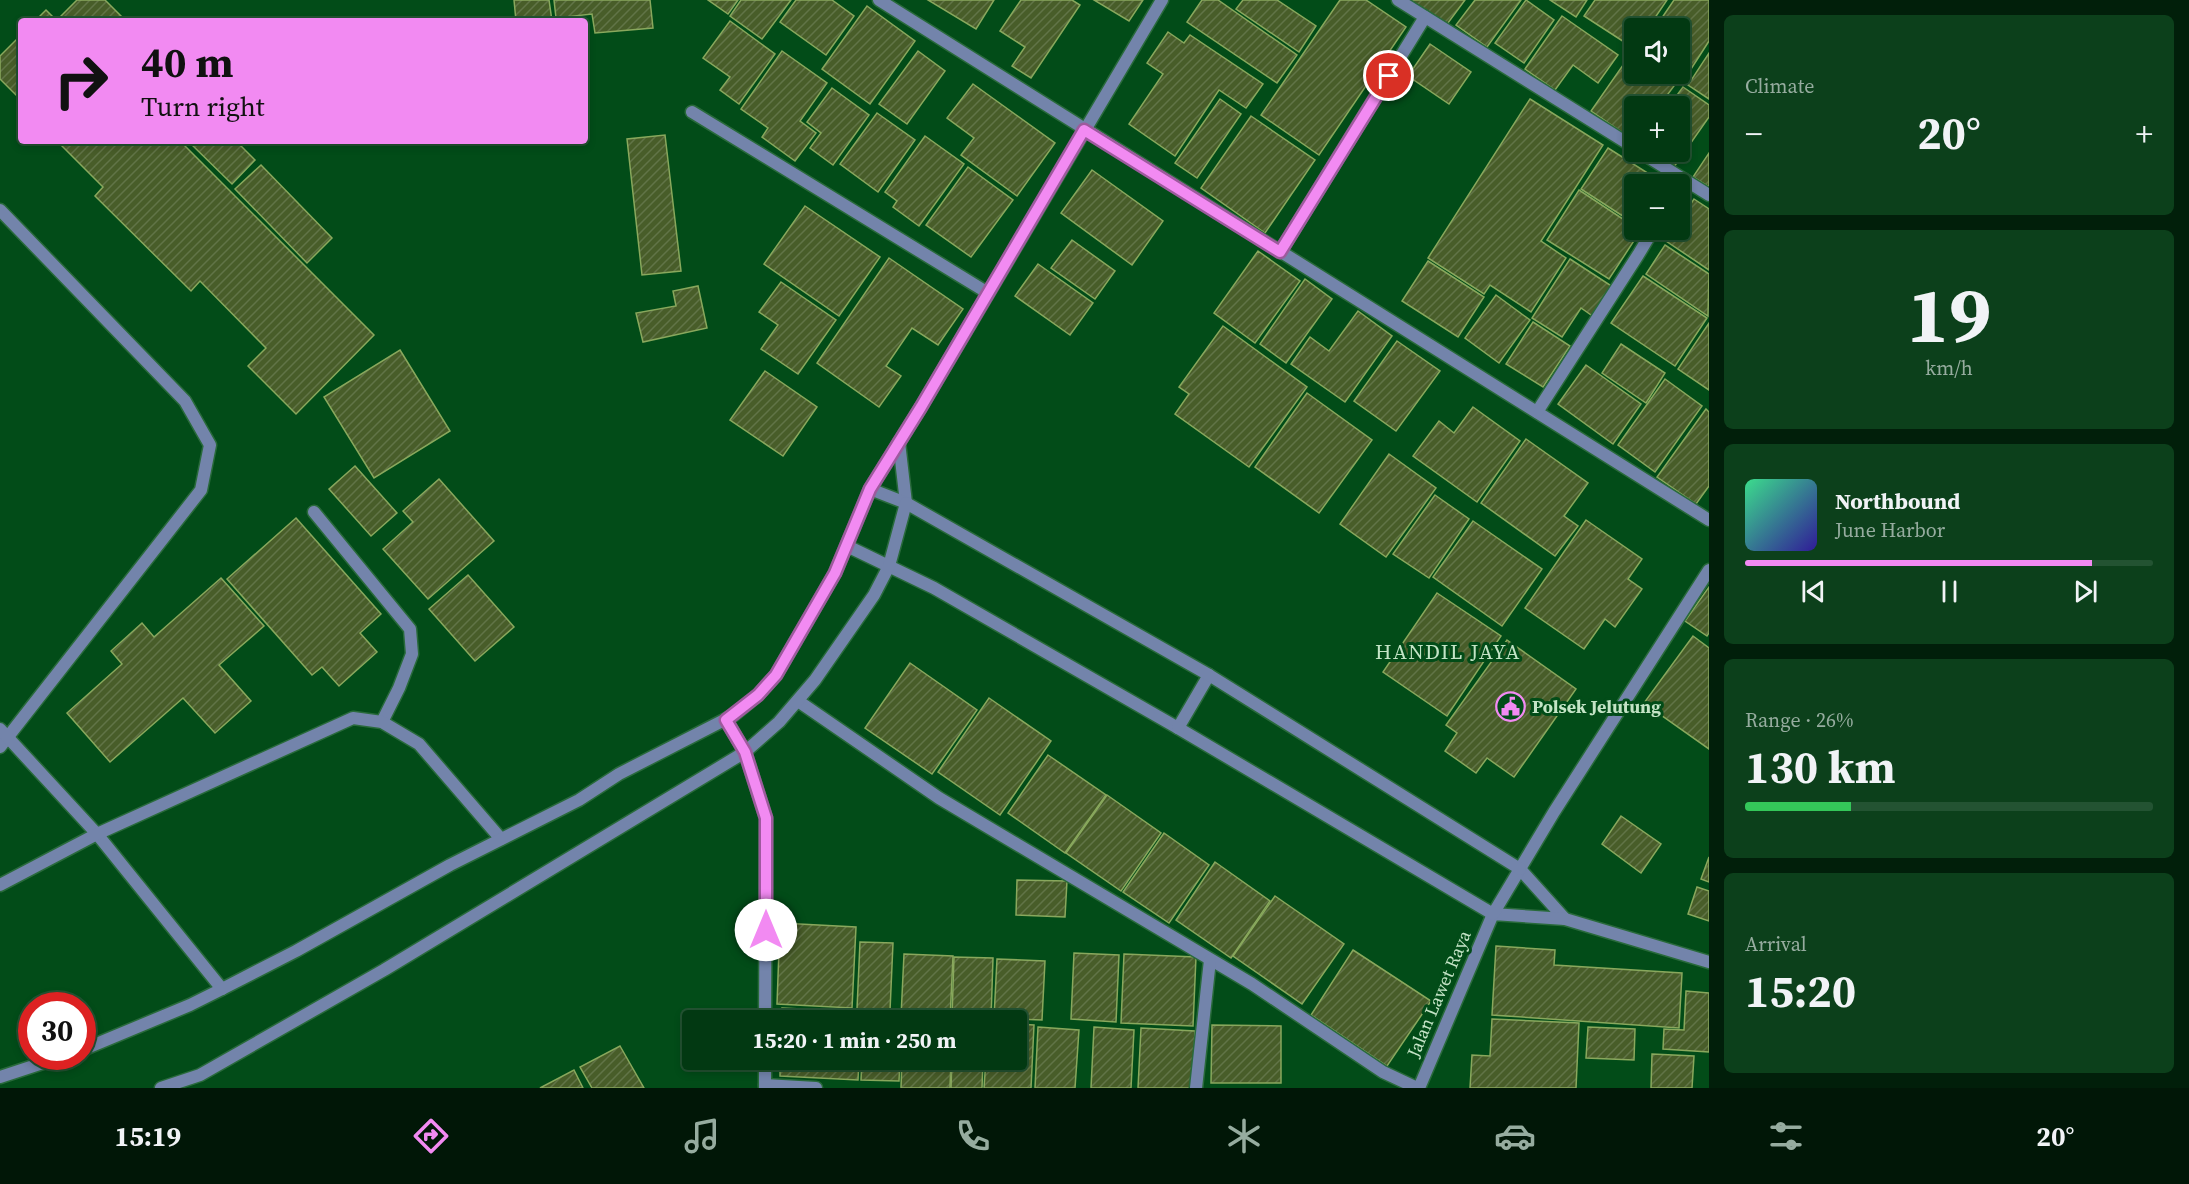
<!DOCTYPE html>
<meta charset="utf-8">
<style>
:root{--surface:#023912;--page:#0c401b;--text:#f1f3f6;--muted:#96ac9f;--line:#235332;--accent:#f28af2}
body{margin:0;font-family:"Source Serif 4",serif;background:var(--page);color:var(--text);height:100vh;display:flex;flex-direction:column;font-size:22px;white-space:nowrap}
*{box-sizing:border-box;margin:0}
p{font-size:20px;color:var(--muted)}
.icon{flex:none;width:33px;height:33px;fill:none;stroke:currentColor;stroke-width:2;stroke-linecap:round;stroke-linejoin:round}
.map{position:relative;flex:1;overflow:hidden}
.panel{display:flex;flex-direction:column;gap:15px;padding:15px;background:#011f0a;width:480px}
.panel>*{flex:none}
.hud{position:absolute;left:18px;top:18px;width:570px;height:126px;border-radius:6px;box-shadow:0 3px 9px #0003,0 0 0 2px var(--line);background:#f28af2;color:#111;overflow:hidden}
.fabs{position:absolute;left:1624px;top:18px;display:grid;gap:12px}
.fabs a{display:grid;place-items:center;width:66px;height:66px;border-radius:6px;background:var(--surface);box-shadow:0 3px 9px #0003,0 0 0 2px var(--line);font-size:30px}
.speed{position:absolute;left:18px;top:992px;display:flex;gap:12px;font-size:30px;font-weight:700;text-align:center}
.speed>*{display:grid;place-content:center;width:78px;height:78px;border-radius:50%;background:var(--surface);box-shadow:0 3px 9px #0003,0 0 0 2px var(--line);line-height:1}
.speed .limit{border:9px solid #d22;background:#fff;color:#111}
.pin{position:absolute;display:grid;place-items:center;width:51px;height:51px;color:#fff;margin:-26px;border:3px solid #fff;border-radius:50%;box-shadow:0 2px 6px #0007}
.me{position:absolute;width:66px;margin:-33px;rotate:0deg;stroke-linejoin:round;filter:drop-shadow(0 0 4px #0008)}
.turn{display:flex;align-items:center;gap:21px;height:126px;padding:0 24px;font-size:27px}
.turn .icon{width:78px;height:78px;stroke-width:2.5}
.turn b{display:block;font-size:42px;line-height:51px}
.big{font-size:45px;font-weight:700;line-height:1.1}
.panel .card{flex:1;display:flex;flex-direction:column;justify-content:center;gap:9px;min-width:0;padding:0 21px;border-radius:9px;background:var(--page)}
.panel .dial{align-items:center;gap:0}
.dial b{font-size:78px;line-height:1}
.song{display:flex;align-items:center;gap:18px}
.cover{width:72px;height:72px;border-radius:9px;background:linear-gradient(135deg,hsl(150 70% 55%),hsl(250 70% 35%))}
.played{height:6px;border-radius:3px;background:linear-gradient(90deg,var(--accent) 85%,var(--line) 85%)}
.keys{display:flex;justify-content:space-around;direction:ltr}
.heat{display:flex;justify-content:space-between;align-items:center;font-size:33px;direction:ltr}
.charge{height:9px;border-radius:4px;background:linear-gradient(90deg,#34c759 26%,var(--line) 0)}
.trip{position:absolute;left:682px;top:1010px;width:345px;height:60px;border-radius:6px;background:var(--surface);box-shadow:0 3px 9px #0003,0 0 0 2px var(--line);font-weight:700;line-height:60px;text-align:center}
.dock{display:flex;height:96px;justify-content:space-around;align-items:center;background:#011707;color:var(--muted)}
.dock .icon{width:42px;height:42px}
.dock .selected{color:var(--accent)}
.dock b{font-size:27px;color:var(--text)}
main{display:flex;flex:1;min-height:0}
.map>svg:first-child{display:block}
</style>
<main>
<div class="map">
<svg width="1709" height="1088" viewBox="0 0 1709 1088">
<defs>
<pattern id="building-hatch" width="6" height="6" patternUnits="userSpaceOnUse" patternTransform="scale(1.5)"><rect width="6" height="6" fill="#485d29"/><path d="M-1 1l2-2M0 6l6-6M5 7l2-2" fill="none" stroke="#617447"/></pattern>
</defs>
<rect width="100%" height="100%" fill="#024c18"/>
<!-- building -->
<g fill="url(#building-hatch)" stroke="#89a85d" stroke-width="1.5">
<path d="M 77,0 L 105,0 L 126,21 L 63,21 L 60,17 Z"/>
<path d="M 514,0 L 549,0 L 552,21 L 516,21 Z"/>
<path d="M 554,0 L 650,0 L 653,28 L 595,33 L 592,14 L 556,18 Z"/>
<path d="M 708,0 L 738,0 L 728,14 Z"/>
<path d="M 741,0 L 791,0 L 762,39 L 730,16 Z"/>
<path d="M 796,0 L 832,0 L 854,16 L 826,55 L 780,22 Z"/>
<path d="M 928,0 L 994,0 L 976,29 Z"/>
<path d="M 1021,0 L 1072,0 L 1080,5 L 1031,78 L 1012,66 L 1025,47 L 1000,31 Z"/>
<path d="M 1094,0 L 1143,0 L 1129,21 Z"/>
<path d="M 1202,0 L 1218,0 L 1297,55 L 1277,83 L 1187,22 Z"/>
<path d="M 1243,0 L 1277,0 L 1316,26 L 1299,52 L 1236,9 Z"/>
<path d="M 1340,0 L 1366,0 L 1406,27 L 1319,155 L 1261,115 Z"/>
<path d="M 1410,0 L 1465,0 L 1445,27 Z"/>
<path d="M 1475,0 L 1521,0 L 1487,47 L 1456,25 Z"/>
<path d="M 1526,0 L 1554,20 L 1524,63 L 1495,43 Z"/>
<path d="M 1550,0 L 1587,0 L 1576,17 Z"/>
<path d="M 1595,0 L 1667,0 L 1648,28 L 1635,28 L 1635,49 L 1584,16 Z"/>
<path d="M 1674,0 L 1709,0 L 1709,41 L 1684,80 L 1674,74 L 1680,74 L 1680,28 L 1655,28 Z"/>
<path d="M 867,6 L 915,41 L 870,104 L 822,69 Z"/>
<path d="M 46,10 L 57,21 L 35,21 Z"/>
<path d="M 1562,16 L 1618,55 L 1598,83 L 1573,65 L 1555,90 L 1525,69 Z"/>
<path d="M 730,21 L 775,54 L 739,104 L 720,90 L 730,77 L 703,58 Z"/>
<path d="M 1168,32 L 1184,43 L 1190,35 L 1263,84 L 1246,108 L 1219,90 L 1175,156 L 1129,124 L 1163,74 L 1147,63 Z"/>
<path d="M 21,35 L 21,100 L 0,79 L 0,56 Z"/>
<path d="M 1430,44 L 1471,72 L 1449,104 L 1408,76 Z"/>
<path d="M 782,51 L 827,83 L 800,121 L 816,133 L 795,161 L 762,137 L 768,128 L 741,109 Z"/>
<path d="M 918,51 L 945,71 L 907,124 L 879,104 Z"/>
<path d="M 1709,53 L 1709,99 L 1688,85 Z"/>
<path d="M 1630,55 L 1635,59 L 1635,74 L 1656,74 L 1674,86 L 1659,106 L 1635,106 L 1635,141 L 1591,111 Z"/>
<path d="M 973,84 L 1055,143 L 1017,196 L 961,155 L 974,138 L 947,118 Z"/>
<path d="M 1683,87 L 1709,105 L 1709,117 L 1674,167 L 1652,152 L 1680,152 L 1680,106 L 1669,106 Z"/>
<path d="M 832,88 L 869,115 L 833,165 L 810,148 L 821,133 L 807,122 Z"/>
<path d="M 1220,99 L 1241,114 L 1197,178 L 1175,163 Z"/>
<path d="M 1530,99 L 1603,145 L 1541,241 L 1566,258 L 1531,312 L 1490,285 L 1484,294 L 1428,258 Z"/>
<path d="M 877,113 L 915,140 L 878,192 L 840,164 Z"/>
<path d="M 1251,116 L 1315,160 L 1265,233 L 1201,188 Z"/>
<path d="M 665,135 L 681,271 L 642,275 L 627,139 Z"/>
<path d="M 925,136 L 964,164 L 919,226 L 893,207 L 897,201 L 885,192 Z"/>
<path d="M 57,141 L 180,141 L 374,335 L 296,414 L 248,366 L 266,348 L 200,281 L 191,291 L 95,196 L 103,187 Z"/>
<path d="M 192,141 L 236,141 L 255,160 L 232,184 L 190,143 Z"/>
<path d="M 1608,148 L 1665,184 L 1635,184 L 1635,224 L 1581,189 Z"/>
<path d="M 1709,153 L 1709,187 L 1693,177 Z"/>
<path d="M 261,165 L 332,238 L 307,263 L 235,189 Z"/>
<path d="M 968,167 L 1013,200 L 971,257 L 926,225 Z"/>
<path d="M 1092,170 L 1163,221 L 1132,265 L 1061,213 Z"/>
<path d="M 1579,190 L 1635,227 L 1635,230 L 1641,230 L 1609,279 L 1547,240 Z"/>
<path d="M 1694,199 L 1709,209 L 1709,270 L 1666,241 L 1673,230 L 1680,230 L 1680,220 Z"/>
<path d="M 805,206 L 880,257 L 839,316 L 764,264 Z"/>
<path d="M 1072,240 L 1115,271 L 1095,299 L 1051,268 Z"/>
<path d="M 1665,245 L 1709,274 L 1708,316 L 1646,274 Z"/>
<path d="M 1258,251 L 1300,281 L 1255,343 L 1214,313 Z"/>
<path d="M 889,258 L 963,309 L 938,345 L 912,328 L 886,366 L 901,376 L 879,407 L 817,363 Z"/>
<path d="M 1570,259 L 1613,287 L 1594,317 L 1581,308 L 1562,337 L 1532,318 Z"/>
<path d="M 1428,261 L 1484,297 L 1458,337 L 1402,301 Z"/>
<path d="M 1038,264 L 1093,303 L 1070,335 L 1015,296 Z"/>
<path d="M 1643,276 L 1707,318 L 1675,366 L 1611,323 Z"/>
<path d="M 1305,279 L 1332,299 L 1286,363 L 1260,344 Z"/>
<path d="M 781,282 L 836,320 L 798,374 L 761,349 L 778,325 L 759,312 Z"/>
<path d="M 698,286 L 707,328 L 643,342 L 636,313 L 676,306 L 673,291 Z"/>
<path d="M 1496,295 L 1530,320 L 1499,363 L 1465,338 Z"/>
<path d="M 1358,311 L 1392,336 L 1345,402 L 1291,364 L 1310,337 L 1329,351 Z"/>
<path d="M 1533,322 L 1570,346 L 1543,387 L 1506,364 Z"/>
<path d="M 1709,323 L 1709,390 L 1678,369 Z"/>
<path d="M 1223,326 L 1307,387 L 1249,467 L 1175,414 L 1189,394 L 1179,387 Z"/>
<path d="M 1397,341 L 1440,371 L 1396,431 L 1354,401 Z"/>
<path d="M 1621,344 L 1665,373 L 1646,403 L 1602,373 Z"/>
<path d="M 400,350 L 450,431 L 374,478 L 324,397 Z"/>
<path d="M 1586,365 L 1641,404 L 1613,444 L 1558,404 Z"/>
<path d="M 765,371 L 817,407 L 783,456 L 730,420 Z"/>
<path d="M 1665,379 L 1702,406 L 1655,472 L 1618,445 Z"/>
<path d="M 1307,393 L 1372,440 L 1319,513 L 1255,467 Z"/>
<path d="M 1473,407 L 1520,441 L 1477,502 L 1413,456 L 1439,421 L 1454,433 Z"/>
<path d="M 1706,409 L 1709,412 L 1709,486 L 1696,504 L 1657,477 Z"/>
<path d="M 1526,439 L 1588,483 L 1564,516 L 1578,526 L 1555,556 L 1481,503 Z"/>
<path d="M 1389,454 L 1436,488 L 1386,557 L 1340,524 Z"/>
<path d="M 355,466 L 397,513 L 371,536 L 329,489 Z"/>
<path d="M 439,479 L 494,541 L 428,599 L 383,549 L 413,522 L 403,511 Z"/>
<path d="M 1435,495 L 1469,519 L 1429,578 L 1393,554 Z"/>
<path d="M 296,518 L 381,614 L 360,633 L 377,652 L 339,686 L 322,667 L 312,675 L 227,579 Z"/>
<path d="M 1586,520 L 1642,559 L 1628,579 L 1642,589 L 1615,627 L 1605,619 L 1584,649 L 1525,608 Z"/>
<path d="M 1473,521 L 1542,569 L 1502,626 L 1433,577 Z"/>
<path d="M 468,575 L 514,627 L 475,661 L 429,609 Z"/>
<path d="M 221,578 L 264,626 L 219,665 L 251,701 L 215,733 L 183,698 L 110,762 L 67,713 L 122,664 L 111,651 L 142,623 L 154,637 Z"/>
<path d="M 1709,587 L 1709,633 L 1707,636 L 1685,621 Z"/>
<path d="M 1437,593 L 1501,636 L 1447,716 L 1383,672 Z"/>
<path d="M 1693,636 L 1709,648 L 1709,749 L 1644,703 Z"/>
<path d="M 1507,640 L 1576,689 L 1514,777 L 1487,758 L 1476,773 L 1445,751 L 1457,733 L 1446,725 Z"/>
<path d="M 910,663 L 977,710 L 932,774 L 865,728 Z"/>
<path d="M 989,698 L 1051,741 L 1000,815 L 938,772 Z"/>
<path d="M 1048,755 L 1106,795 L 1065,853 L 1008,813 Z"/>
<path d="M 1107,795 L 1161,833 L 1121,891 L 1066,853 Z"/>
<path d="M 1621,816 L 1661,844 L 1641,873 L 1602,844 Z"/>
<path d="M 1164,833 L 1209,865 L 1169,923 L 1123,892 Z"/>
<path d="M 1709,857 L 1709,882 L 1701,879 Z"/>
<path d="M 1215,862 L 1270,901 L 1231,958 L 1176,920 Z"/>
<path d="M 1017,880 L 1067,881 L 1065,917 L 1016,915 Z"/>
<path d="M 1697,887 L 1709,891 L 1709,921 L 1688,914 Z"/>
<path d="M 1275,896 L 1344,944 L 1302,1004 L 1233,956 Z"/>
<path d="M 780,923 L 856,927 L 852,1008 L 777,1004 Z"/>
<path d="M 860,942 L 893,943 L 890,1011 L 857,1009 Z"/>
<path d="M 1496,946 L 1555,950 L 1554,965 L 1682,973 L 1679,1028 L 1492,1015 Z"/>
<path d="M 1353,950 L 1431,1001 L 1387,1066 L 1311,1015 Z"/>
<path d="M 1074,953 L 1119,955 L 1116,1022 L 1071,1019 Z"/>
<path d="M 904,954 L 953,956 L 950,1020 L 901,1017 Z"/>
<path d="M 1124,954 L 1196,957 L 1193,1026 L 1121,1023 Z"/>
<path d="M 954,957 L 993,958 L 991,1019 L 952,1017 Z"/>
<path d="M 997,959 L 1045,961 L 1042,1020 L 994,1018 Z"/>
<path d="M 1686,991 L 1709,993 L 1709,1052 L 1663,1049 L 1664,1029 L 1684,1030 Z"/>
<path d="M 782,1008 L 861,1012 L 861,1020 L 782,1020 Z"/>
<path d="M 1492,1019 L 1579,1023 L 1576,1088 L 1470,1088 L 1472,1055 L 1490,1056 Z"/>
<path d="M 1017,1024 L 1034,1025 L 1031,1088 L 984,1088 L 986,1059 L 1017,1059 Z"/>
<path d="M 1212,1025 L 1281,1026 L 1281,1083 L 1211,1083 Z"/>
<path d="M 1038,1027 L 1079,1030 L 1075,1088 L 1035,1088 Z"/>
<path d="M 1094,1027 L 1134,1030 L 1131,1088 L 1091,1088 Z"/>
<path d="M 1588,1027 L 1635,1029 L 1634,1060 L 1586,1058 Z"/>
<path d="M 1141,1028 L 1195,1031 L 1193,1088 L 1138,1088 Z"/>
<path d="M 620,1046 L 644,1088 L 592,1088 L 580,1067 Z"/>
<path d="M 1652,1054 L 1694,1056 L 1692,1088 L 1651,1088 Z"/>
<path d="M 780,1059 L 859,1059 L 858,1080 L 780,1076 Z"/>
<path d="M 862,1059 L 900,1059 L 899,1081 L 861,1080 Z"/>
<path d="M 902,1059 L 951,1059 L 950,1088 L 901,1088 Z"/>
<path d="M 952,1059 L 983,1059 L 982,1088 L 951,1088 Z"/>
<path d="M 574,1070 L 583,1088 L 540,1088 Z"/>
</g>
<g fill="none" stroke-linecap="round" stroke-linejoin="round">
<defs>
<g id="service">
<path d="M 0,210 L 185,401 L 210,445 L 201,490 L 0,747"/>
<path d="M 314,512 L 410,629 L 412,654 L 399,688 L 382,722"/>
<path d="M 0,729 L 97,834 L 222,989"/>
<path d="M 0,885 L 97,834 L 353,718 L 382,722 L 419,744 L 501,839"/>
</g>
<g id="minor">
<path d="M 879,0 L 1709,520"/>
<path d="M 1398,0 L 1635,148"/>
<path d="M 692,112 L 988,293"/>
<path d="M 1640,152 L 1709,195"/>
<path d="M 1280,252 L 1425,17"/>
<path d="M 1537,412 L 1638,255 L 1653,230"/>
<path d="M 899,442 L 906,503"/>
<path d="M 870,489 L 921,407 L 1162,0"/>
<path d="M 798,701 L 939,798 L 1252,984 L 1383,1072 L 1417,1088"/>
<path d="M 726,720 L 745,752 L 766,818 L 765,1020"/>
<path d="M 1520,869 L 1565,919"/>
<path d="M 765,1085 L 816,1088"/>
<path d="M 765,1088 L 765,1059"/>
<path d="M 1196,1088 L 1210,960"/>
<path d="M 1419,1088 L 1493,914 L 1565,919 L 1709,962"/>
</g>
<g id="tertiary">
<path d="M 847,546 L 934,588 L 1178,728 L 1493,914 L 1554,812 L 1709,570"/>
<path d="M 1178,728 L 1209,675"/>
<path d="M 82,1050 L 190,1005 L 222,989 L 296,951 L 450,865 L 579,800 L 619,774 L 734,715 L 758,695 L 776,675 L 835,573 L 870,489 L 906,503 L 1209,675 L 1520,869"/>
<path d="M 0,1077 L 64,1056"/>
<path d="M 161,1088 L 200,1075 L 384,970 L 745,752 L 779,722 L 815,680 L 874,595 L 889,566 L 906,503"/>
</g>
</defs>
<!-- service casing -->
<use href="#service" stroke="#296a3b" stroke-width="15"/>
<!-- minor casing -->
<use href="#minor" stroke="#296a3b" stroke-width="15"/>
<!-- tertiary casing -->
<use href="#tertiary" stroke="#296a3b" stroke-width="15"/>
<!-- service -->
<use href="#service" stroke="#7384ab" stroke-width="12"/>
<!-- minor -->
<use href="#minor" stroke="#7384ab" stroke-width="12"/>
<!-- tertiary -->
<use href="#tertiary" stroke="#7384ab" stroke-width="12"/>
</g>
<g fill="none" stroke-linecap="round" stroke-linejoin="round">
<defs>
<path id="route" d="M 766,930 L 766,818 L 745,752 L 726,720 L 758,695 L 776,675 L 835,573 L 870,489 L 921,407 L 1084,130 L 1280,252 L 1389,76"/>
</defs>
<!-- route casing -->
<use href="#route" stroke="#9d5a9d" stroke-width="15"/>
<!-- route -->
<use href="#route" stroke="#f28af2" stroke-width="10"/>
</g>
<!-- icons -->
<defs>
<symbol id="civic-ring" viewBox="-11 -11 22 22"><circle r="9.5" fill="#024c18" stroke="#f28af2" stroke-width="1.5"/><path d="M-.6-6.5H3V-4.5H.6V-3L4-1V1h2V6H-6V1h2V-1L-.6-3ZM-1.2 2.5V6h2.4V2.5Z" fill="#f28af2"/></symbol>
</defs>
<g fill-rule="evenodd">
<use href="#civic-ring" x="1494" y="690" width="33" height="33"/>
</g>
<g text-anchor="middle" stroke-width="6" stroke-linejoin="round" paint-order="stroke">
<!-- poi labels -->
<g font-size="18" font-weight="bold" fill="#c4e4c6" stroke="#024c18" text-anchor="start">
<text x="1532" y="713">Polsek Jelutung</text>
</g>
<!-- street labels -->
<g font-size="18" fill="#c4e4c6" stroke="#024c18">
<text transform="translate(1439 994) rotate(-67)" y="6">Jalan Lawet Raya</text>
</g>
<!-- quarter labels -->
<g font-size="21" letter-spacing="1.5" fill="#c4e4c6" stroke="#024c18">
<text x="1448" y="659">HANDIL JAYA</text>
</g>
</g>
</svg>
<div class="fabs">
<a><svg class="icon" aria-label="sound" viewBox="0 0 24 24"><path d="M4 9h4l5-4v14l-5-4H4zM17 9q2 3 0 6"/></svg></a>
<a>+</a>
<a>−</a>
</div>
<div class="speed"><div class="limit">30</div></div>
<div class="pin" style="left:1389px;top:76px;background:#d93025"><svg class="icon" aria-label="arrive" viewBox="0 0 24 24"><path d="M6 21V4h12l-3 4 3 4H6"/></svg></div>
<svg class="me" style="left:766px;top:930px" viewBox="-20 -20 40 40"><circle r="19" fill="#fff"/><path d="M0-13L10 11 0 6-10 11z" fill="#f28af2"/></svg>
<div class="trip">15:20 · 1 min · 250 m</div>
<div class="hud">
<div class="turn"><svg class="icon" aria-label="right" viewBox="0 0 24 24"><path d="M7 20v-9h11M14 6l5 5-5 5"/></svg><div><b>40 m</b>Turn right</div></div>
</div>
</div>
<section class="panel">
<div class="card"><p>Climate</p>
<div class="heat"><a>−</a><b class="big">20°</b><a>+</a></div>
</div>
<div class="card dial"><b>19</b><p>km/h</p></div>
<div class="card">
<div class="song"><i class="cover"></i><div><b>Northbound</b><p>June Harbor</p></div></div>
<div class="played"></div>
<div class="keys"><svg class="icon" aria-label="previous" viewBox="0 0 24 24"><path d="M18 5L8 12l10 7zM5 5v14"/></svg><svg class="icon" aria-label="pause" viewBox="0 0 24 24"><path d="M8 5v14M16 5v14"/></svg><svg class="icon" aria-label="next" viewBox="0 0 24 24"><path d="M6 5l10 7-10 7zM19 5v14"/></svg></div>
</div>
<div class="card"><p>Range · 26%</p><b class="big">130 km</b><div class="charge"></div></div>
<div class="card"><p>Arrival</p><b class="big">15:20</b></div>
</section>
</main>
<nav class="dock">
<b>15:19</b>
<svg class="icon selected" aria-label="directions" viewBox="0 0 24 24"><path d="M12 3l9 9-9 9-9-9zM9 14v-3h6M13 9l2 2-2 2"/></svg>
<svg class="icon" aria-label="music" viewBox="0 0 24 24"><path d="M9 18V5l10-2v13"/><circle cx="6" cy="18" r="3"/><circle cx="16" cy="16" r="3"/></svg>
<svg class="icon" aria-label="phone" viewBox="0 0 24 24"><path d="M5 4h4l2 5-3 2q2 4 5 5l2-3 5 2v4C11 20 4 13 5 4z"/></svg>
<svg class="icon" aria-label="climate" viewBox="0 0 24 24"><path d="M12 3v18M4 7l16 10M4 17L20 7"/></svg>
<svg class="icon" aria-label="car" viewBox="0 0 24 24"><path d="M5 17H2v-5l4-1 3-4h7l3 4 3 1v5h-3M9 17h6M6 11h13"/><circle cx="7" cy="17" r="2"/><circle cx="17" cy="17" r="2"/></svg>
<svg class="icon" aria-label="filters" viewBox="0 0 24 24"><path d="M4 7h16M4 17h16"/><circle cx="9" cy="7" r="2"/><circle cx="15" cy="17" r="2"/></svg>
<b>20°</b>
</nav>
